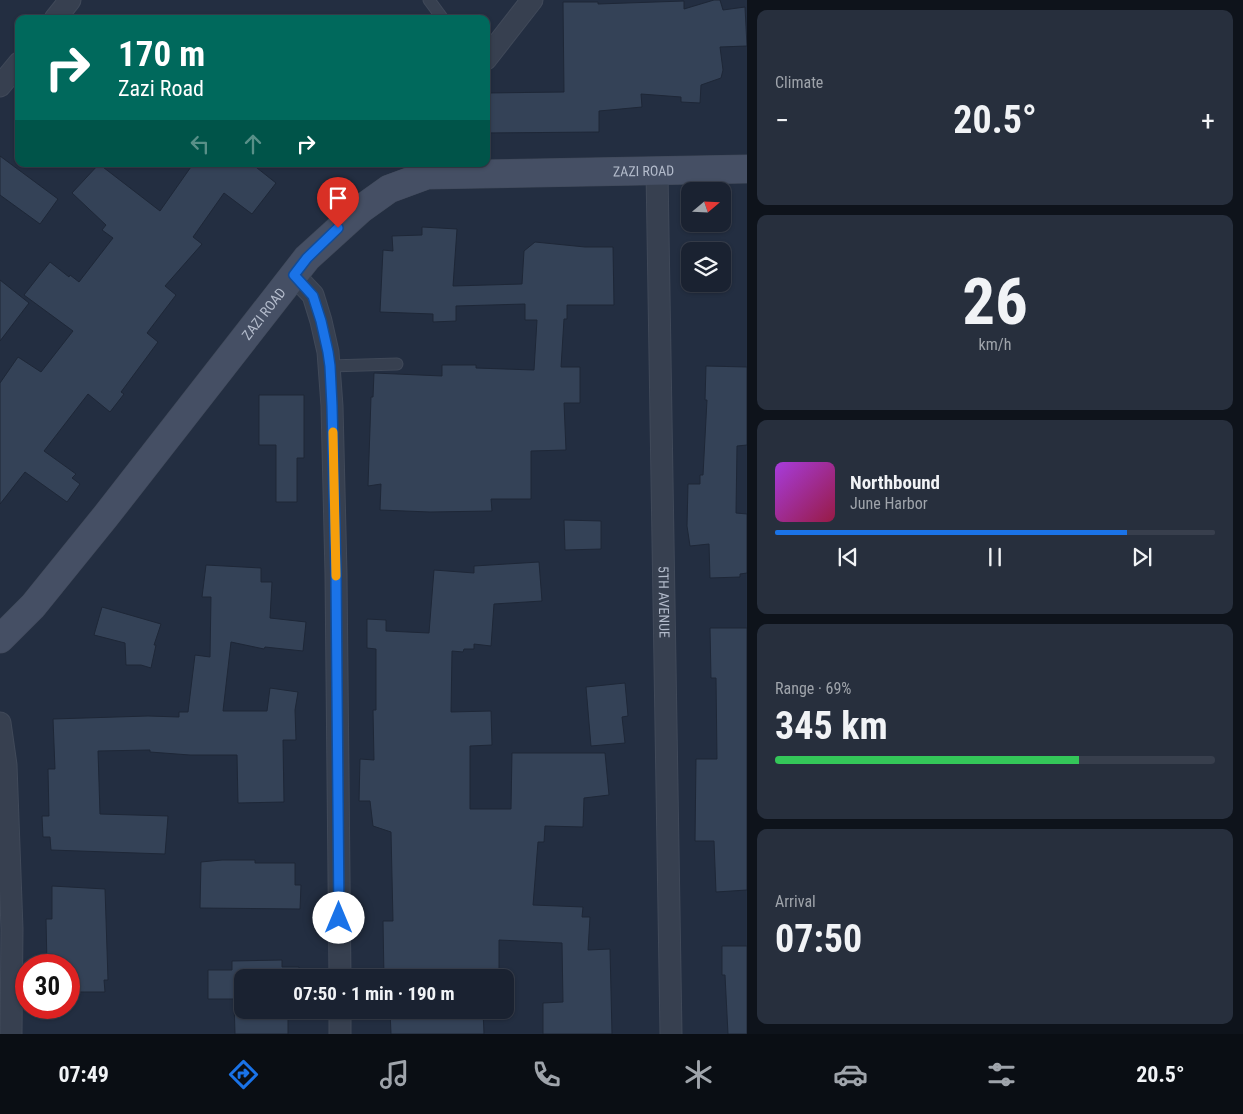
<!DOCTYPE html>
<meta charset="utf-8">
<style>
:root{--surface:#1a2231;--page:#272f3d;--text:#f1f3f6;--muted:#9fa4ab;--line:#383f4d;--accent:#1a73e8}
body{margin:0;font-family:"Roboto Condensed",sans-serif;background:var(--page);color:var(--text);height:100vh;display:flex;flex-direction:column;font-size:19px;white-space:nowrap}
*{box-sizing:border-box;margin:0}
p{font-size:16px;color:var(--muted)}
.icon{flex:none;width:28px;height:28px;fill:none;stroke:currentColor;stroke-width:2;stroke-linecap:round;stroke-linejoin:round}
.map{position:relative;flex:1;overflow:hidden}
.sheet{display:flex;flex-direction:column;gap:10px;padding:10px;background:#0e131b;width:496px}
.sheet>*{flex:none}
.banner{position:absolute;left:15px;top:15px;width:475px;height:152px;border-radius:10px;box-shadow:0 1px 4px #0004,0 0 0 1px var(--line);background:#00695c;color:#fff;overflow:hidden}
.needle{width:32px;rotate:71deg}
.tools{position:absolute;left:681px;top:182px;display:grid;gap:10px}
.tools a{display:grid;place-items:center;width:50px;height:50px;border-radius:10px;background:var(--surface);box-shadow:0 1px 4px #0004,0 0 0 1px var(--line);font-size:25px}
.speed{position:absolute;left:15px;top:954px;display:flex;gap:10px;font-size:25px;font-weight:700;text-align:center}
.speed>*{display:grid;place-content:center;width:65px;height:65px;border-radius:50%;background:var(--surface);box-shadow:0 1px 4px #0004,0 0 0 1px var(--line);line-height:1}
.speed .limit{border:8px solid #d22;background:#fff;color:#111}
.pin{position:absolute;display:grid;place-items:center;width:42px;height:42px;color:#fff;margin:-51px -21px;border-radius:50% 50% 50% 0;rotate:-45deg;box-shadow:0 0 5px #0007}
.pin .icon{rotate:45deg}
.me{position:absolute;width:55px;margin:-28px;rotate:0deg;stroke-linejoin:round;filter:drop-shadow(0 0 4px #0008)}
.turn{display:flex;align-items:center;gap:18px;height:105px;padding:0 20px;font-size:22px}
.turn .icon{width:65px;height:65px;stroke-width:2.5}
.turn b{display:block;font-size:35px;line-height:42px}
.lanes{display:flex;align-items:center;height:48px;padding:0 20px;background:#0003;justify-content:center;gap:25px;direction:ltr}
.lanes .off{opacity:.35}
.big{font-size:38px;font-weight:700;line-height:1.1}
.sheet .card{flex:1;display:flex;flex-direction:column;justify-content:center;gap:8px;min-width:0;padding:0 18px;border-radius:10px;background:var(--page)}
.sheet .dial{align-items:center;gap:0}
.dial b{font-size:65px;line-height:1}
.song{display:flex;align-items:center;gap:15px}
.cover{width:60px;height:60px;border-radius:8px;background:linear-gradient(135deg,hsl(280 70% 55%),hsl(340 70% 35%))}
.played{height:5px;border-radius:2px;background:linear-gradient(90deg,var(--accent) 80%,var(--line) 80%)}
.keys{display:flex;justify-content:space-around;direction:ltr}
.heat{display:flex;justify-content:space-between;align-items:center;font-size:28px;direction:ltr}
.charge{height:8px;border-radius:4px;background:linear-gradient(90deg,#34c759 69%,var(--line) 0)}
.trip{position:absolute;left:234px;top:969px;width:280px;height:50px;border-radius:10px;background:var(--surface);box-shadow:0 1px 4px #0004,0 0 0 1px var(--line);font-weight:700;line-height:50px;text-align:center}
.menu{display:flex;height:80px;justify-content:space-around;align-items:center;background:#0a0e14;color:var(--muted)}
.menu .icon{width:35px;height:35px}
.menu .selected{color:var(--accent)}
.menu b{font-size:22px;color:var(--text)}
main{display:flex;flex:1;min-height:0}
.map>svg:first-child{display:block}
</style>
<main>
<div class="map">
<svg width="747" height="1034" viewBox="0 0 747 1034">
<rect width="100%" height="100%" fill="#232e41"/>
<!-- building -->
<g fill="#344257" stroke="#1e2737">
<path d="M 714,0 L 720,0 L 723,10 L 745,7 L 747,46 L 720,47 L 723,70 L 721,78 L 701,85 L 700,103 L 681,102 L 681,97 L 641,94 L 642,107 L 599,111 L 599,132 L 486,133 L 486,93 L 564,92 L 563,2 L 598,2 L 598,4 L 684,1 L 684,9 Z"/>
<path d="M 0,156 L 58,199 L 40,224 L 0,195 Z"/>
<path d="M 99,164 L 160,211 L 193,164 L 252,164 L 276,183 L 252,214 L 224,193 L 193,237 L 202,244 L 165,286 L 176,295 L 147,333 L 158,342 L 121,392 L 124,394 L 110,412 L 88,394 L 44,451 L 76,474 L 72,478 L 80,484 L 67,502 L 25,472 L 0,504 L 0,383 L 18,357 L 41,372 L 73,331 L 24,295 L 50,262 L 69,277 L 70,275 L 79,282 L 113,238 L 102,230 L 106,225 L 72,193 Z"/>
<path d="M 422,227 L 457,229 L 453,286 L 522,284 L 524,251 L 535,242 L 585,247 L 613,247 L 614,305 L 567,305 L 567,319 L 564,319 L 561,367 L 580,367 L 580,403 L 564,403 L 566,450 L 531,451 L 531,499 L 491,499 L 492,511 L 430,512 L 380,510 L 381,484 L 368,486 L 370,428 L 371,397 L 373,397 L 374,373 L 442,376 L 442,365 L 476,365 L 476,368 L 534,370 L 537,320 L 525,320 L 525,304 L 456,306 L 456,321 L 433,322 L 433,314 L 380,312 L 383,250 L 393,251 L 392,236 L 422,235 Z"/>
<path d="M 0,280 L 29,303 L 0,341 Z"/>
<path d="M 706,366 L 747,367 L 747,445 L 737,446 L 736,513 L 747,514 L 747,573 L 740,574 L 740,577 L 710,578 L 709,544 L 690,546 L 687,526 L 688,484 L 700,484 L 700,475 L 703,475 L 707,400 L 705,400 Z"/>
<path d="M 259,395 L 304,395 L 304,458 L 297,458 L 297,502 L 276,502 L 276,445 L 259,445 Z"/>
<path d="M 564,520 L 601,521 L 601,549 L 565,550 Z"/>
<path d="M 539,562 L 542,601 L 494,604 L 491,646 L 474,644 L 474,649 L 464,649 L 463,652 L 452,651 L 451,712 L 491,711 L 492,745 L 470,746 L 470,809 L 511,809 L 512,753 L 605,753 L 609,795 L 584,798 L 583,827 L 545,826 L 544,842 L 538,842 L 533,905 L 583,907 L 582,917 L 590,917 L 588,950 L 610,949 L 612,1034 L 543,1034 L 543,1003 L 563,1002 L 562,943 L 499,940 L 499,978 L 384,978 L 383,921 L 393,921 L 391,832 L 373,826 L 370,801 L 359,801 L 360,759 L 374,760 L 373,710 L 376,710 L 376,649 L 367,648 L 367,619 L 386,620 L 386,631 L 429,633 L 434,570 L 474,573 L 474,566 Z"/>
<path d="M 206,565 L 261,568 L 261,582 L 272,582 L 270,618 L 306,622 L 303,651 L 265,647 L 264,649 L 231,642 L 223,711 L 267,711 L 270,688 L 298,692 L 295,710 L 296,740 L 283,740 L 284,802 L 238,803 L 237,755 L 190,755 L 150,752 L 150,750 L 98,751 L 100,814 L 168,816 L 165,854 L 51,850 L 50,837 L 43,837 L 42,816 L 49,816 L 48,769 L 55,769 L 53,719 L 148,716 L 179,717 L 179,712 L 188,712 L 195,655 L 210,657 L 211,597 L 202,597 Z"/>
<path d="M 102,607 L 161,624 L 154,645 L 156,645 L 151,668 L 141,665 L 126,665 L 125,643 L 94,635 Z"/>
<path d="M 710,628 L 747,628 L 747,890 L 716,892 L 714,841 L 695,841 L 696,759 L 717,759 L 716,678 L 711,678 Z"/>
<path d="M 625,683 L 628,716 L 622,717 L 625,743 L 591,746 L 586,687 Z"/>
<path d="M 222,860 L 255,860 L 255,863 L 295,863 L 295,885 L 301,885 L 300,909 L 200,908 L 201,862 Z"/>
<path d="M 52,886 L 105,889 L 108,980 L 104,980 L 105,992 L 69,992 L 69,965 L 47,965 L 46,919 L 52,919 Z"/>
<path d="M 722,946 L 747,946 L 747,1034 L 728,1034 L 725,975 L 722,975 Z"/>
<path d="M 282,960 L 282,967 L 299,967 L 299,978 L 242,978 L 242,1010 L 299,1010 L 299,1017 L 288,1017 L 288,1034 L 235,1034 L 234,999 L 208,999 L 208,970 L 232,970 L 232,961 Z"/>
<path d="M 390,1010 L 483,1010 L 484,1034 L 391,1034 Z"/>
</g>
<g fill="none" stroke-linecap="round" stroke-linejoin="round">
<defs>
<g id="lane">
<path d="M 429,0 L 443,19"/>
<path d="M 330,366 L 397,364"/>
</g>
<g id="street">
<path d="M 55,19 L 70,0"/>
<path d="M 486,59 L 532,0"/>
<path d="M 0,86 L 19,63"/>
<path id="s1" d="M 657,171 L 671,1034"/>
<path d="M 294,275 L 313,295 L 321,321 L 328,352 L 332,406 L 336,574 L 340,978"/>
<path d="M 0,723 L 6,765 L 12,929 L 11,1034"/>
<path d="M 340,1010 L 340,1034"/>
</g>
<g id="secondary">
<path id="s2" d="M 0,639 L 33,606 L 105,517 L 307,258 L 361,209 L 389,189 L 427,175 L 747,169"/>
</g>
</defs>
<!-- lane casing -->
<use href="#lane" stroke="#404959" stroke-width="13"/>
<!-- street casing -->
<use href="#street" stroke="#404959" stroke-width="23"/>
<!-- secondary casing -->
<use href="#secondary" stroke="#404959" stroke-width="29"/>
<!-- lane -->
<use href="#lane" stroke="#374050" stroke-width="11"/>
<!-- street -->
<use href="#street" stroke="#374050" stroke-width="21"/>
<!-- secondary -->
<use href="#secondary" stroke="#454f64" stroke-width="28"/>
</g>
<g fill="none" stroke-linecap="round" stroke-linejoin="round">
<defs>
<path id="route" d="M 338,228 L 307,258 L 294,275 L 313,296 L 321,321 L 328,352 L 330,366 L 332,406 L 336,574 L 339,918"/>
</defs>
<!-- route casing -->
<use href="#route" stroke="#114b97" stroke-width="12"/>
<!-- route -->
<use href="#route" stroke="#1a73e8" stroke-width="9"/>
<!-- slow -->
<path stroke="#f59e0b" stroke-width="9" d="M 333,432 L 336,576"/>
</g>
<g text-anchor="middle" stroke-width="5" stroke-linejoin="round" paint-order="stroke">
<!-- street labels -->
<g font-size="14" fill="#b3bbcb" stroke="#1c2535">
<text dy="5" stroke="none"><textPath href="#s2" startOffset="854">ZAZI ROAD</textPath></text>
<text dy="5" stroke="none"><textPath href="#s2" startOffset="419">ZAZI ROAD</textPath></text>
<text dy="5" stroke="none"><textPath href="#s1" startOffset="431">5TH AVENUE</textPath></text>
</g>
</g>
</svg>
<div class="tools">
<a><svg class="needle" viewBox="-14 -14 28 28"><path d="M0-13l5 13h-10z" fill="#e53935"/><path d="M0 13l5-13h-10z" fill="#9fa4ab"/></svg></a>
<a><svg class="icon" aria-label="layers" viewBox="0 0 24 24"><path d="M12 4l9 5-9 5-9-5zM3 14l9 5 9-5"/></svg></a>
</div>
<div class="speed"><div class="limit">30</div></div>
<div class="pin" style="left:338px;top:228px;background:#d93025"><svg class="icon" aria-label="arrive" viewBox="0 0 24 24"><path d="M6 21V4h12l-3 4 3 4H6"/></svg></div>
<svg class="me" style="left:339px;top:918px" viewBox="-20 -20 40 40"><circle r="19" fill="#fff"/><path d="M0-13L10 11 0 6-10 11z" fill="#1a73e8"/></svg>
<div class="trip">07:50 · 1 min · 190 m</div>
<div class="banner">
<div class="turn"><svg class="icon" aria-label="right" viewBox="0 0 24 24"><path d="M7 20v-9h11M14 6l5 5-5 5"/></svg><div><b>170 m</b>Zazi Road</div></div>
<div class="lanes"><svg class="icon off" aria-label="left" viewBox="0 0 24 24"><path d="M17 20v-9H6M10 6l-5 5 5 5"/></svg><svg class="icon off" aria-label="ahead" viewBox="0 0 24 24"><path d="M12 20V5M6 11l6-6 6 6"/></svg><svg class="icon" aria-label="right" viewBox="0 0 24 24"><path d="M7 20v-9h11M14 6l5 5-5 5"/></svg></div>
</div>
</div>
<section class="sheet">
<div class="card"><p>Climate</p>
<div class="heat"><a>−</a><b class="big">20.5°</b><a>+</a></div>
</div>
<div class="card dial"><b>26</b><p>km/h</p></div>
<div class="card">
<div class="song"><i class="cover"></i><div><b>Northbound</b><p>June Harbor</p></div></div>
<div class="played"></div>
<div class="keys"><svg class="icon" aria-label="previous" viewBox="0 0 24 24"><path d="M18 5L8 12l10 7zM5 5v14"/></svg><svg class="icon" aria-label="pause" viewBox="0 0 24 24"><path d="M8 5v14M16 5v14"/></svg><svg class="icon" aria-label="next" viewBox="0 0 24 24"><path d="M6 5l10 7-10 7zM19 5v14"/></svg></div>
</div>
<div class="card"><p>Range · 69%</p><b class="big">345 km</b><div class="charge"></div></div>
<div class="card"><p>Arrival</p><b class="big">07:50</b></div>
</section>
</main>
<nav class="menu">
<b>07:49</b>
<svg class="icon selected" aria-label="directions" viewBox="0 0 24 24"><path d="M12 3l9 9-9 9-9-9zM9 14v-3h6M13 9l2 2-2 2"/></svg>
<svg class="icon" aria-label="music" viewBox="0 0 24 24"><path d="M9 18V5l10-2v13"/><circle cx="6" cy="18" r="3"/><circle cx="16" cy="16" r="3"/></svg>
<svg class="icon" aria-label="phone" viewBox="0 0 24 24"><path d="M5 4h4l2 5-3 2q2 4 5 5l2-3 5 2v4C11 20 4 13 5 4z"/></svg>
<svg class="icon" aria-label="climate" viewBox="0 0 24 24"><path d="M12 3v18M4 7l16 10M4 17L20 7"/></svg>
<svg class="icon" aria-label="car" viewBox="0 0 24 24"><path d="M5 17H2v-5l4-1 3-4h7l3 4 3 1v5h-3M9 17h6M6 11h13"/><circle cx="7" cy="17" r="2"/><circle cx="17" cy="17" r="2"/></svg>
<svg class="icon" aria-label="filters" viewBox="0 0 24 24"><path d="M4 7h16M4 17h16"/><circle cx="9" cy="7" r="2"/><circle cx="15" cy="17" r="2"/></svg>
<b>20.5°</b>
</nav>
